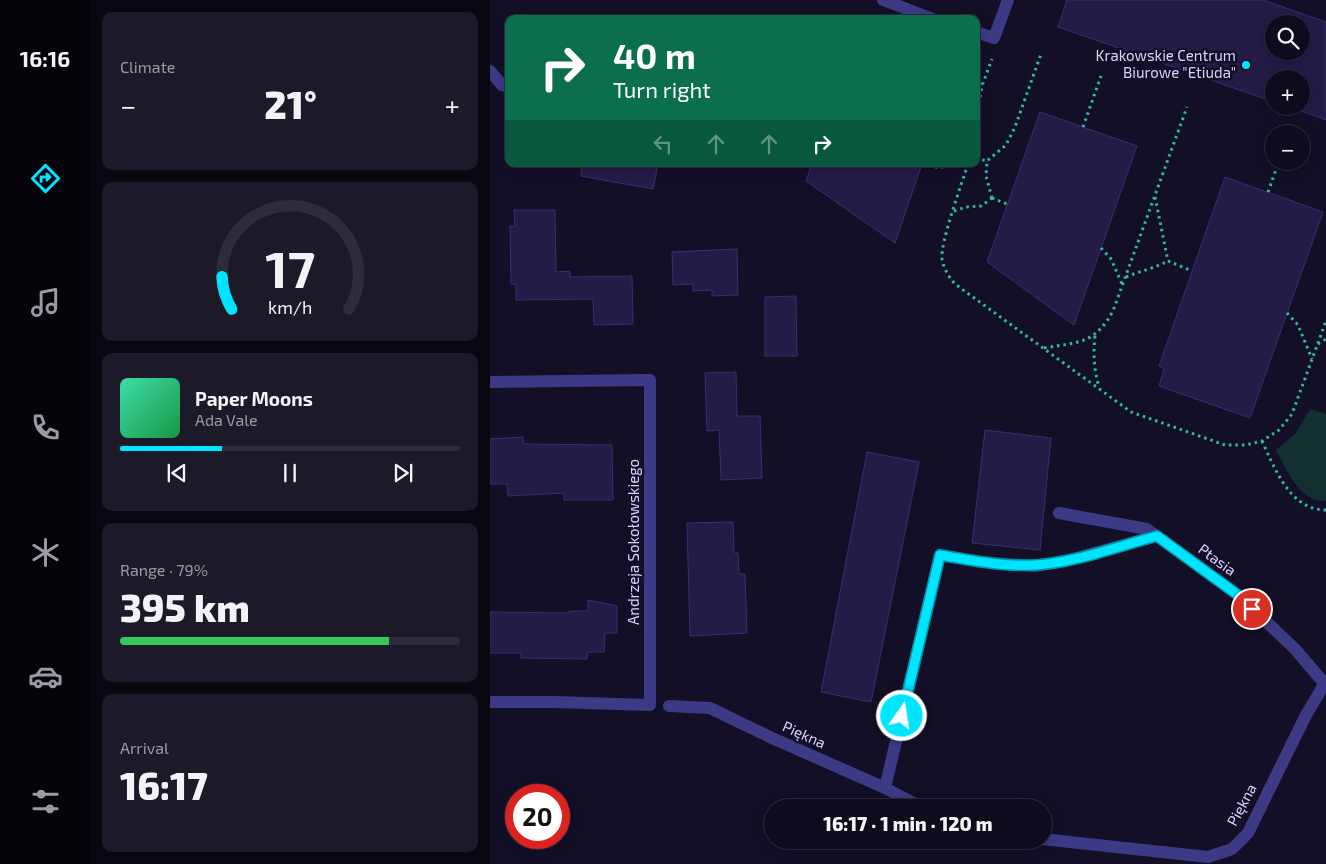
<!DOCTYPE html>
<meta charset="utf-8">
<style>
:root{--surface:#0e0b1c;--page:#1c1929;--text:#f1f3f6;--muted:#9b9ba3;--line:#2e2b3b;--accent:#00e5ff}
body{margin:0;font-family:"Exo 2",sans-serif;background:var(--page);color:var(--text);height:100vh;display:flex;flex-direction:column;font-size:19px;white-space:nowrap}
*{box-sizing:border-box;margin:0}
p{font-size:16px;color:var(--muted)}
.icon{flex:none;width:28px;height:28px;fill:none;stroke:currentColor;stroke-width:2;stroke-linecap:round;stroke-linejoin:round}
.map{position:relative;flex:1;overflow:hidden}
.details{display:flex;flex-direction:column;gap:12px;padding:12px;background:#08060f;width:400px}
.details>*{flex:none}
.top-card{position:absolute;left:15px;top:15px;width:475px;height:152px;border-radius:10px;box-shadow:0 2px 12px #0003,0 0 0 1px var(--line);background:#0b6e4f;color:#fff;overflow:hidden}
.tools{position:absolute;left:775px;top:15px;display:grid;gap:10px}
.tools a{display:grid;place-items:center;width:45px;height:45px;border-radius:50%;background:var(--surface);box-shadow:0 2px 12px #0003,0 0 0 1px var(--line);font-size:25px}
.speed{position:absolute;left:15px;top:784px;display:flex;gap:10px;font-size:25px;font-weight:700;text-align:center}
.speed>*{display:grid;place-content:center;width:65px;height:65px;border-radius:50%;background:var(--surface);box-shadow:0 2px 12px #0003,0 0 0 1px var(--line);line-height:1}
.speed .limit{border:8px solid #d22;background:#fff;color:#111}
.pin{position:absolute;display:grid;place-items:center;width:42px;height:42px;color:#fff;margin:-21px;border:2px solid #fff;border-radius:50%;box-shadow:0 1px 5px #0007}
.me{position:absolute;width:55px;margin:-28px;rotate:13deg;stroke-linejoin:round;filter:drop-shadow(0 0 4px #0008)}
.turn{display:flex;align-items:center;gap:18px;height:105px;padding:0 25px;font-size:22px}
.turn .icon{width:65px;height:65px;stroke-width:2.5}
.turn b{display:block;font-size:35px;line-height:42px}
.lanes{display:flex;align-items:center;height:48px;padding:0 25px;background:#0003;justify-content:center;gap:25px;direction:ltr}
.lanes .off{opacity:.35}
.big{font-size:38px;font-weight:800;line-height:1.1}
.details .tile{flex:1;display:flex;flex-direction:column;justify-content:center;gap:8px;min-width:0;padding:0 18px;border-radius:10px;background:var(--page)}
.details .dial{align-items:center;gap:0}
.dial svg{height:130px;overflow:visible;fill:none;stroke:var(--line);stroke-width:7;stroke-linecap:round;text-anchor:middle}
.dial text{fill:var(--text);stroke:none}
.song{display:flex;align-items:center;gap:15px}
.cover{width:60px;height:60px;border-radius:8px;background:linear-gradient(135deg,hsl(160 70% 55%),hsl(140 70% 35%))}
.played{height:5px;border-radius:2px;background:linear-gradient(90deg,var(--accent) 30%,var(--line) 30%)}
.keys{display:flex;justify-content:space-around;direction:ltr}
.heat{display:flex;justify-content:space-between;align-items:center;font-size:28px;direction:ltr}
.charge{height:8px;border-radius:4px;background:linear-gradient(90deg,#34c759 79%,var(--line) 0)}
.trip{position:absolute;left:274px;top:799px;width:288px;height:50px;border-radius:25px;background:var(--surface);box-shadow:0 2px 12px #0003,0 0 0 1px var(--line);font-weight:800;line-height:50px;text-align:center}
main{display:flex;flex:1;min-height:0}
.menu{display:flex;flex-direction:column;width:90px;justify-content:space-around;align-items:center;background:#06040b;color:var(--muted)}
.menu .icon{width:35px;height:35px}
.menu .active{color:var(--accent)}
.menu b{font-size:22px;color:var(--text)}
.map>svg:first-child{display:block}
</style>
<main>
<nav class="menu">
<b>16:16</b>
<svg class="icon active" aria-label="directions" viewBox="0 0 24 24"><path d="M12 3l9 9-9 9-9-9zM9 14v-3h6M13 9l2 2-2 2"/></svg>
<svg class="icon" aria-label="music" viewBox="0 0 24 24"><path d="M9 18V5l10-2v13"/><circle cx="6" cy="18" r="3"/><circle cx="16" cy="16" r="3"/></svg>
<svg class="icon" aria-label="phone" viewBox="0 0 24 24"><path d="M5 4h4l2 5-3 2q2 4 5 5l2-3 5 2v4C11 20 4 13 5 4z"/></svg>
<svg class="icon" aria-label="climate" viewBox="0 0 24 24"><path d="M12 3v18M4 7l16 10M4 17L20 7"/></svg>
<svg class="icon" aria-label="car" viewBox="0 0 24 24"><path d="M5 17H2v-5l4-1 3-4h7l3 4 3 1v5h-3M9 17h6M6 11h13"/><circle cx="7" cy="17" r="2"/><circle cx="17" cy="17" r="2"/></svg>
<svg class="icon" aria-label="filters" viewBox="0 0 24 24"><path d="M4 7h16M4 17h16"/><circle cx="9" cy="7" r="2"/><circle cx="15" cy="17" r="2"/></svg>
</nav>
<section class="details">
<div class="tile"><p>Climate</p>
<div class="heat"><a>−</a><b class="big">21°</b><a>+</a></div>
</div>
<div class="tile dial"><svg viewBox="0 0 100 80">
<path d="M14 69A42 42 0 1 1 86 69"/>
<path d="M14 69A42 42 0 0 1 8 49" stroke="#00e5ff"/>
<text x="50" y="56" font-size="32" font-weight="700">17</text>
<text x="50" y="72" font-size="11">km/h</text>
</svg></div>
<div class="tile">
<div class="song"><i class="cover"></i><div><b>Paper Moons</b><p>Ada Vale</p></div></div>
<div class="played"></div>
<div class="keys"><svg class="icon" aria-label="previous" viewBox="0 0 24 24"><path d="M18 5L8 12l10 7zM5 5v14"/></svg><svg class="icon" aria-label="pause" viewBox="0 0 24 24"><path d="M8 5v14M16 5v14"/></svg><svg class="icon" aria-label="next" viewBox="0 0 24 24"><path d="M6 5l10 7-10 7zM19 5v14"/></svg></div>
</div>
<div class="tile"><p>Range · 79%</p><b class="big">395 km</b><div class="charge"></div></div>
<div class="tile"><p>Arrival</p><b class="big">16:17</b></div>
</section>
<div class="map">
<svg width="836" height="864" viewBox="0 0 836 864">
<rect width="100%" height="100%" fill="#130f26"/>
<!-- green -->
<path fill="#12302f" d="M 820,409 L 836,414 L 836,501 C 809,502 797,470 786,450 L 805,434 Z"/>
<!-- building -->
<g fill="#241b47" stroke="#3b2d73" fill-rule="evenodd">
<path d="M 577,0 L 773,0 L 836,22 L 836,120 L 797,106 L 811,106 L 811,79 L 784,79 L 784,102 L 568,27 ZM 784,24 L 811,24 L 811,51 L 784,51 Z"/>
<path d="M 550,112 L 647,146 L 584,325 L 497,262 Z"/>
<path d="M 92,164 L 168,164 L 163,189 L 91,176 Z"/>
<path d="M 322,164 L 432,164 L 405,243 L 316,181 Z"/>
<path d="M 735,177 L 833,212 L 760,418 L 669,386 L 674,369 L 669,366 Z"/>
<path d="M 24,210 L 65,210 L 66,272 L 80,271 L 80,277 L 142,276 L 143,324 L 104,325 L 103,299 L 26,300 L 26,284 L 21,284 L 20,226 L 25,226 Z"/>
<path d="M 247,249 L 248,295 L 222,296 L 222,290 L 203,291 L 203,284 L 183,285 L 182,252 Z"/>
<path d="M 306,296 L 307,356 L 275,356 L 275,297 Z"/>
<path d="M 246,372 L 247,416 L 270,416 L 272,478 L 231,480 L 229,430 L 217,431 L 215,373 Z"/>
<path d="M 495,430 L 561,438 L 550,550 L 482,543 Z"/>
<path d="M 33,437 L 34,444 L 122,445 L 123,500 L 74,500 L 74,493 L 18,496 L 17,484 L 0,484 L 0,439 Z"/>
<path d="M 377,452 L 429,462 L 381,702 L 331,692 Z"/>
<path d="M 243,522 L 244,552 L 248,553 L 249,574 L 255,574 L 257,633 L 200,636 L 197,523 Z"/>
<path d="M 98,600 L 127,606 L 127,633 L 115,633 L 114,652 L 98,652 L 97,659 L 31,658 L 31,653 L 0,653 L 0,612 L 79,613 L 79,611 L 98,611 Z"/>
</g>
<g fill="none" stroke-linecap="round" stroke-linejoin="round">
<!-- path -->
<g stroke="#2fb8b0" stroke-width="3" stroke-dasharray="2.5 4" stroke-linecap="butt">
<path d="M 486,78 L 492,86"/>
<path d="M 486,123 L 492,86 L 502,59"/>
<path d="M 593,127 L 611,76"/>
<path d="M 486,158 L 497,161"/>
<path d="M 432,164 C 445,168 455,168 468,164"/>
<path d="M 478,164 C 472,183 450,243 452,259 C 454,269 458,276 465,284 L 641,412 L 735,445 L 756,445 L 772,441 L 789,430 L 802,414 L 836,321"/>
<path d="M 778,192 L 789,161"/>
<path d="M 665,197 L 678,261"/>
<path d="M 502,198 L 496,176 L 497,161 L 516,145 L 525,127 L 551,54"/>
<path d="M 502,198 L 517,204"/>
<path d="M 464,211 L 476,207 L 491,206 L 502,198"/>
<path d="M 611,248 L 621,259 L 632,284"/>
<path d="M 678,261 L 702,271"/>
<path d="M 636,277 C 650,271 665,268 678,261"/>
<path d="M 797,313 L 808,325 L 822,359"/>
<path d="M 605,336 C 603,353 604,370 609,387"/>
<path d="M 828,344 L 836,339"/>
<path d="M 554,348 C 589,342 605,344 623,311 L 697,107"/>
<path d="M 772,441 C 785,469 800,510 836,510"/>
</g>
<!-- minor -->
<g stroke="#3d3a85" stroke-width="12">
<path d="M 393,0 L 443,19"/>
<path d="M 486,32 L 504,38 L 518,0"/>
<path d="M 0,71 L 12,85 L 19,87"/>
<path d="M 0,382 L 160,380 L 160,705 L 63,702 L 0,702"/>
<path d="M 569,513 L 657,529 L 748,595 L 805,649 L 834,683"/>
<path d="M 179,706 L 220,708 L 282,738 L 395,788 L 433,808"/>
<path d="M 395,788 L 450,555 L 491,562 L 545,566 L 579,560 L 667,536"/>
<path d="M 552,839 L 718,857 L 742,849 L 758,833 L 815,717 L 836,681"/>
</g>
</g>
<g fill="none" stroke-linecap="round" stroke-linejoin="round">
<defs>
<path id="route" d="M 412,716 L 450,555 C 480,560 514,567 545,565 C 585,563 628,546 667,536 L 748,595 L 762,609"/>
</defs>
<!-- route casing -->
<use href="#route" stroke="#0095a6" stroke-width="12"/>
<!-- route -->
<use href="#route" stroke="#00e5ff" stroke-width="9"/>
</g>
<!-- markers -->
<circle fill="#00e5ff" stroke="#130f26" stroke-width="2" cx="756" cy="65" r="5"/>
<g text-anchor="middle" stroke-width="5" stroke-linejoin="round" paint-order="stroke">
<!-- poi labels -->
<g font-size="15" fill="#d9d4ff" stroke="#130f26" text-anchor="end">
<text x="746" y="61">Krakowskie Centrum<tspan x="746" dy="17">Biurowe "Etiuda"</tspan></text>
</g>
<!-- street labels -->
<g font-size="15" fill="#d9d4ff" stroke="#130f26">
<text transform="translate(144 542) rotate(-90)" y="5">Andrzeja Sokołowskiego</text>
<text transform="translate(727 560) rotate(36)" y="5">Ptasia</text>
<text transform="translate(314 735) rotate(24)" y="5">Piękna</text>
<text transform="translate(752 805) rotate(-62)" y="5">Piękna</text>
</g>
</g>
</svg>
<div class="tools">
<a><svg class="icon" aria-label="search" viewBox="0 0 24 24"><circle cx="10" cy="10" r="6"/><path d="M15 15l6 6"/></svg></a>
<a>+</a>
<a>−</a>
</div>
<div class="speed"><div class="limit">20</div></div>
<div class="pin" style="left:762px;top:609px;background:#d93025"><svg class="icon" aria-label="arrive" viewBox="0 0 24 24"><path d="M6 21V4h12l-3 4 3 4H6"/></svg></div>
<svg class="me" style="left:412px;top:716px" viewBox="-20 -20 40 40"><circle r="17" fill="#00e5ff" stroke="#fff" stroke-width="3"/><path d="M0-11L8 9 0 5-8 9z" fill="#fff"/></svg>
<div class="trip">16:17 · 1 min · 120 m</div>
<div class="top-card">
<div class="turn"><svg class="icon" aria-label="right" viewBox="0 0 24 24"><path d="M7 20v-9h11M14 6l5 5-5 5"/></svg><div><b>40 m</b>Turn right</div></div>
<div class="lanes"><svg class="icon off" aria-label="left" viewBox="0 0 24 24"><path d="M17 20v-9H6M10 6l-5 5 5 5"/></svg><svg class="icon off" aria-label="ahead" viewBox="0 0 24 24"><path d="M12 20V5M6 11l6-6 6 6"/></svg><svg class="icon off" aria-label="ahead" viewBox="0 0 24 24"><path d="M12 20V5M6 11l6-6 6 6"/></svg><svg class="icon" aria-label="right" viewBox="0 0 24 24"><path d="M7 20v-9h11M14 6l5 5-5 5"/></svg></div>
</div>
</div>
</main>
